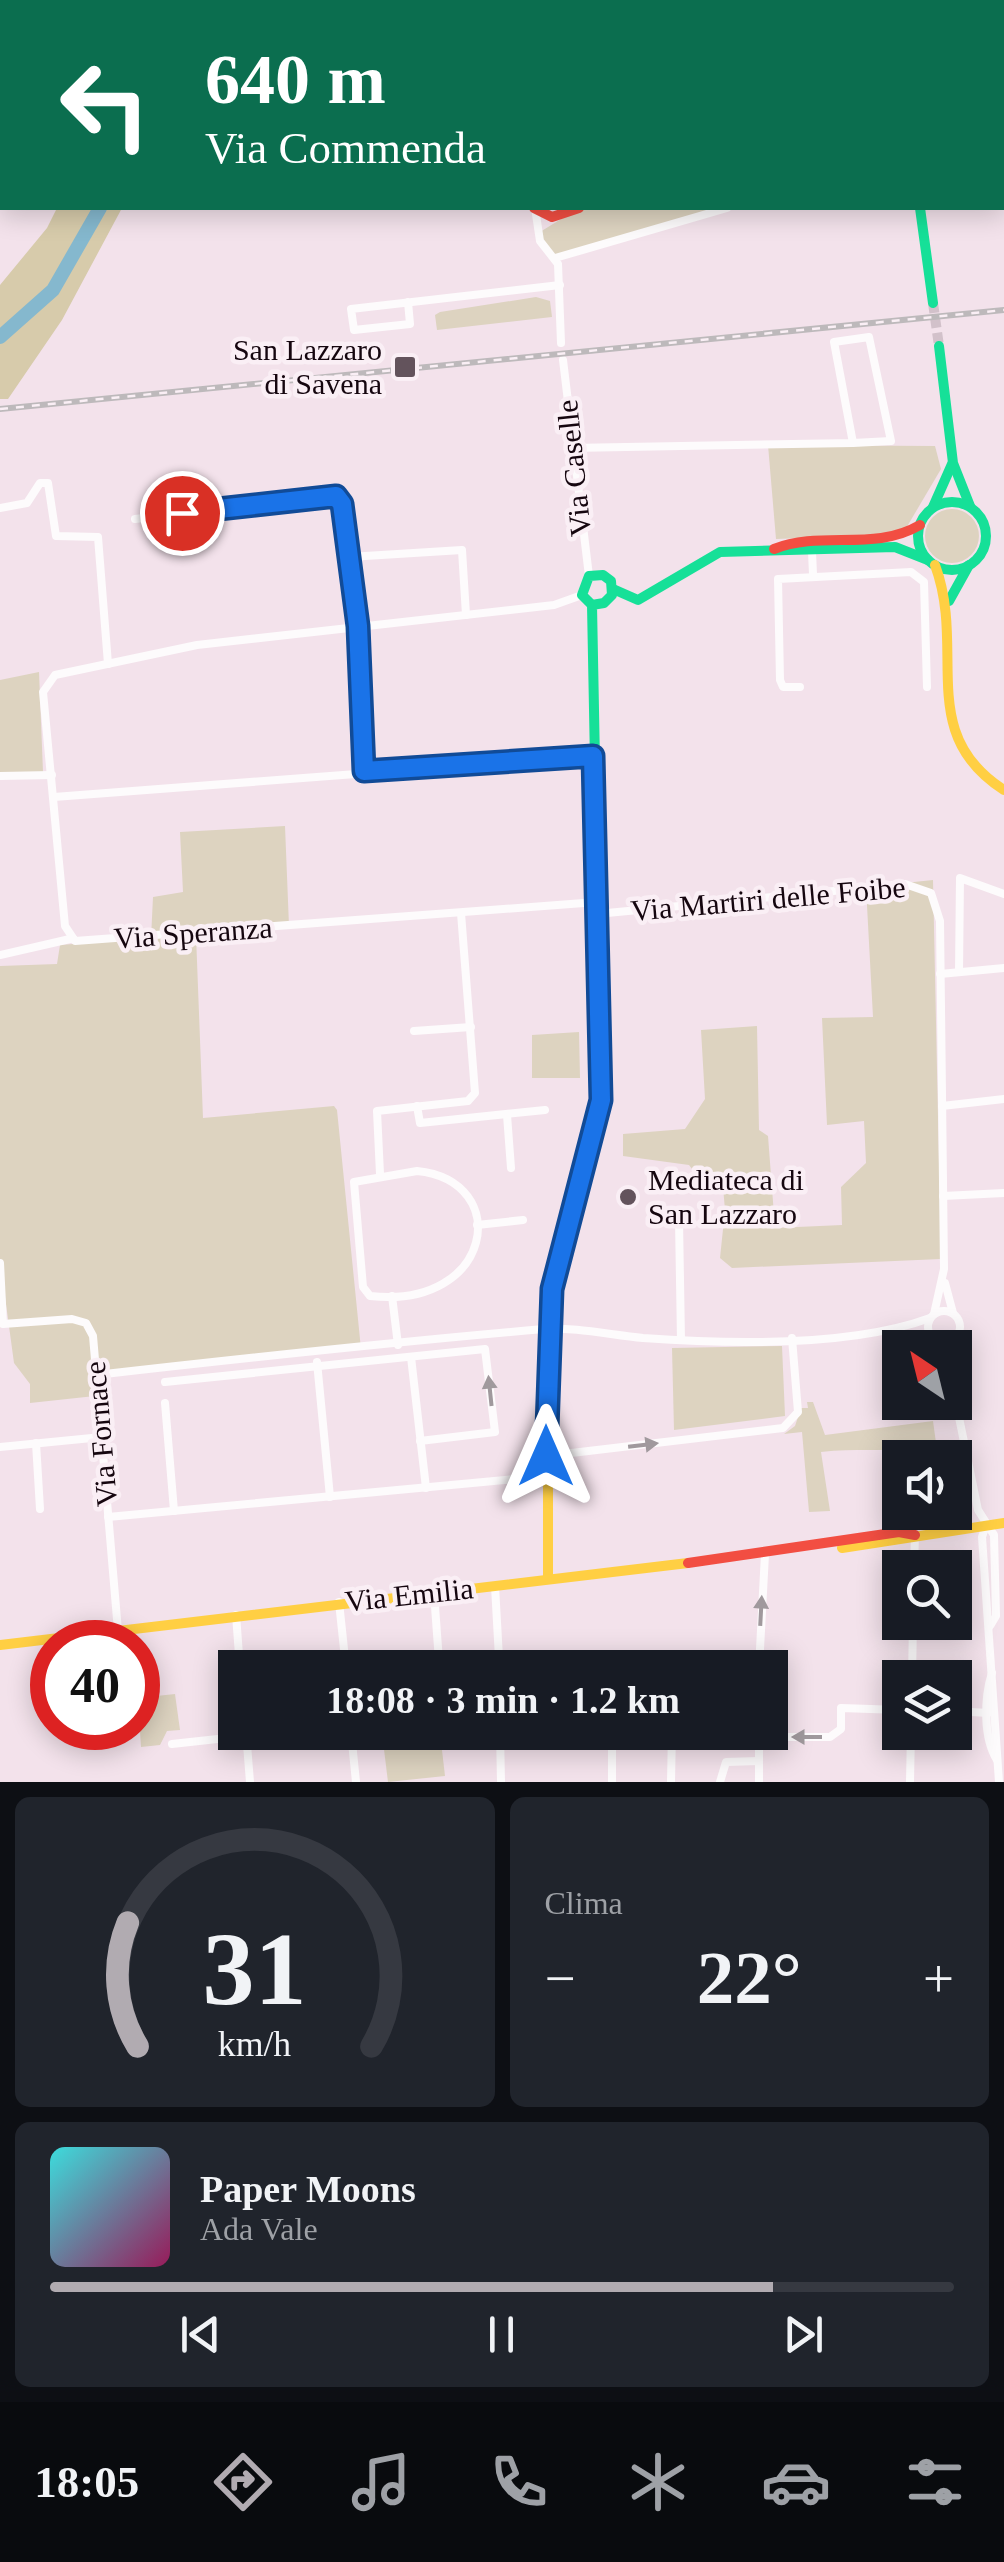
<!DOCTYPE html>
<html lang="it">
<meta charset="utf-8">
<style>
:root{--surface:#171b24;--page:#20242c;--text:#f1f3f6;--muted:#9ea1a6;--line:#363941;--accent:#b1abb1}
body{margin:0;font-family:Georgia,serif;background:var(--page);color:var(--text);height:100vh;display:flex;flex-direction:column;font-size:38px;white-space:nowrap}
*{box-sizing:border-box;margin:0}
p{font-size:32px;color:var(--muted)}
.icon{flex:none;width:55px;height:55px;fill:none;stroke:currentColor;stroke-width:2;stroke-linecap:round;stroke-linejoin:round}
.map{position:relative;height:1782px;overflow:hidden}
.details{display:flex;flex-direction:column;gap:15px;padding:15px;background:#0d0f14;flex:1}
.details>*{flex:none}
.banner{position:absolute;left:0px;top:0px;width:1005px;height:210px;box-shadow:0 5px 25px #0003;background:#0b6e4f;color:#fff;overflow:hidden}
.needle{width:65px;rotate:325deg}
.tools{position:absolute;left:882px;top:1330px;display:grid;gap:20px}
.tools a{display:grid;place-items:center;width:90px;height:90px;border-radius:0px;background:var(--surface);box-shadow:0 5px 25px #0003;font-size:50px}
.speed{position:absolute;left:30px;top:1620px;display:flex;gap:20px;font-size:50px;font-weight:700;text-align:center}
.speed>*{display:grid;place-content:center;width:130px;height:130px;border-radius:50%;background:var(--surface);box-shadow:0 5px 25px #0003;line-height:1}
.speed .limit{border:15px solid #d22;background:#fff;color:#111}
.pin{position:absolute;display:grid;place-items:center;width:85px;height:85px;color:#fff;margin:-42px;border:5px solid #fff;border-radius:50%;box-shadow:0 2px 10px #0007}
.me{position:absolute;width:110px;margin:-55px;rotate:0deg;stroke-linejoin:round;filter:drop-shadow(0 0 8px #0008)}
.turn{display:flex;align-items:center;gap:35px;height:210px;padding:0 40px;font-size:45px}
.turn .icon{width:130px;height:130px;stroke-width:2.5}
.turn b{display:block;font-size:70px;line-height:85px}
.big{font-size:75px;font-weight:700;line-height:1.1}
.details .tile{flex:1;display:flex;flex-direction:column;justify-content:center;gap:15px;min-width:0;padding:0 35px;border-radius:15px;background:var(--page)}
.details .dial{align-items:center;gap:0}
.dial svg{height:260px;overflow:visible;fill:none;stroke:var(--line);stroke-width:7;stroke-linecap:round;text-anchor:middle}
.dial text{fill:var(--text);stroke:none}
.song{display:flex;align-items:center;gap:30px}
.cover{width:120px;height:120px;border-radius:15px;background:linear-gradient(135deg,hsl(180 70% 55%),hsl(330 70% 35%))}
.played{height:10px;border-radius:5px;background:linear-gradient(90deg,var(--accent) 80%,var(--line) 80%)}
.keys{display:flex;justify-content:space-around;direction:ltr}
.heat{display:flex;justify-content:space-between;align-items:center;font-size:55px;direction:ltr}
.details .tiles{flex:1;display:grid;gap:15px;grid-template-columns:1fr 1fr}
.tile:last-child{grid-column:span 2}
.trip{position:absolute;left:218px;top:1650px;width:570px;height:100px;border-radius:0px;background:var(--surface);box-shadow:0 5px 25px #0003;font-weight:700;line-height:100px;text-align:center}
.menu{display:flex;height:160px;justify-content:space-around;align-items:center;background:#090b0e;color:var(--muted)}
.menu .icon{width:70px;height:70px}
.menu .selected{color:var(--accent)}
.menu b{font-size:45px;color:var(--text)}
.map>svg:first-child{display:block}
</style>
<div class="map">
<svg width="1004" height="1782" viewBox="0 0 1004 1782">
<rect width="100%" height="100%" fill="#f3e2eb"/>
<!-- green -->
<g fill="#ddd3c0">
<path d="M 579,208 L 727,208 L 555,258 L 542,246 L 540,232 Z"/>
<path d="M 536,297 L 550,301 L 552,317 L 437,330 L 435,315 L 440,312 Z"/>
<path d="M 768,445 L 935,446 L 941,469 L 905,530 L 890,535 L 776,539 Z"/>
<circle cx="952" cy="536" r="27"/>
<path d="M 39,672 L 43,772 L 0,773 L 0,680 Z"/>
<path d="M 285,826 L 289,926 L 196,935 L 203,1118 L 334,1106 L 337,1110 L 361,1349 L 93,1374 L 95,1396 L 30,1403 L 30,1384 L 14,1363 L 0,1260 L 0,966 L 57,964 L 60,945 L 151,938 L 153,897 L 183,892 L 180,832 Z"/>
<path d="M 933,880 L 941,1259 L 732,1268 L 720,1258 L 725,1210 L 723,1187 L 702,1182 L 689,1165 L 623,1156 L 623,1134 L 685,1129 L 705,1099 L 701,1030 L 757,1026 L 759,1130 L 768,1136 L 775,1228 L 842,1225 L 841,1187 L 866,1163 L 864,1121 L 827,1125 L 822,1018 L 873,1017 L 866,887 Z"/>
<path d="M 579,1032 L 580,1078 L 532,1078 L 532,1035 Z"/>
<path d="M 782,1346 L 785,1416 L 674,1430 L 672,1348 Z"/>
<path d="M 807,1402 L 813,1402 L 825,1435 L 933,1421 L 937,1450 L 917,1453 L 916,1448 C 882,1452 855,1448 821,1452 L 830,1511 L 809,1512 L 802,1432 L 784,1434 L 795,1426 L 801,1408 L 808,1408 Z"/>
<path d="M 175,1694 L 180,1730 L 167,1731 L 160,1745 L 141,1747 L 138,1698 Z"/>
<path d="M 382,1733 L 440,1733 L 445,1776 L 388,1782 Z"/>
</g>
<!-- forest -->
<path fill="#d7cbab" d="M 57,208 L 122,208 L 62,320 L 8,399 L 0,399 L 0,285 L 47,228 Z"/>
<g fill="none" stroke-linecap="round" stroke-linejoin="round">
<!-- river -->
<g stroke="#85b8ce" stroke-width="14">
<path d="M 53,0 L 53,2"/>
<path d="M 0,337 L 53,290 L 100,208"/>
</g>
<!-- secondary-tunnel -->
<path stroke="#d2c1ca" stroke-width="10" stroke-dasharray="10 5" stroke-linecap="butt" d="M 933,303 L 939,346"/>
<!-- street -->
<g stroke="#fdfbfc" stroke-width="8">
<path d="M 770,0 L 772,2"/>
<path d="M 606,2 L 612,0"/>
<path d="M 1002,107 L 1004,107"/>
<path d="M 535,208 L 540,241 L 558,264 L 561,343"/>
<path d="M 555,258 L 727,208"/>
<path d="M 408,302 L 410,324 L 354,330 L 351,309 L 560,285"/>
<path d="M 563,360 L 589,576"/>
<path d="M 571,448 L 853,443 L 891,441 L 869,337 L 834,342 L 853,443"/>
<path d="M 0,508 L 27,503 L 40,483 L 48,483 L 56,536 L 98,537 L 108,664"/>
<path d="M 135,519 L 337,496 L 342,504 L 358,626"/>
<path d="M 812,552 L 813,574"/>
<path d="M 349,557 L 462,550 L 466,615"/>
<path d="M 582,595 L 554,605 L 197,645 L 55,675 L 43,692 L 65,926 L 75,941 L 597,902"/>
<path d="M 355,627 L 364,771"/>
<path d="M 800,687 L 783,687 L 780,680 L 778,579 L 911,572 L 924,582 L 927,687"/>
<path d="M 0,776 L 52,775"/>
<path d="M 54,797 L 593,756"/>
<path d="M 597,914 L 905,884 L 931,893 L 940,921 L 944,1269 L 934,1314"/>
<path d="M 0,955 L 70,939"/>
<path d="M 959,972 L 960,878 L 1004,894"/>
<path d="M 940,974 L 1004,968"/>
<path d="M 414,1031 L 471,1027"/>
<path d="M 417,1106 L 420,1123 L 545,1110"/>
<path d="M 942,1106 L 1004,1099"/>
<path d="M 507,1115 L 511,1168"/>
<path d="M 417,1171 C 514,1181 493,1310 370,1296 L 363,1287 L 354,1182 Z"/>
<path d="M 380,1174 L 377,1111 L 468,1101 L 475,1093 L 461,913"/>
<path d="M 943,1196 L 1004,1193"/>
<path d="M 674,1213 L 679,1220 L 681,1340"/>
<path d="M 477,1225 L 523,1220"/>
<path d="M 0,1263 L 3,1324 L 72,1319 L 86,1323 L 93,1336 L 118,1631"/>
<path d="M 945,1283 L 953,1313"/>
<path d="M 392,1296 L 398,1345"/>
<circle cx="944" cy="1327" r="16"/>
<path d="M 411,1357 L 426,1488"/>
<path d="M 317,1362 L 330,1497"/>
<path d="M 96,1375 C 245,1358 395,1342 544,1329 C 575,1327 611,1335 643,1338 C 727,1344 851,1347 930,1318"/>
<path d="M 165,1382 L 485,1349 L 495,1432 L 420,1441"/>
<path d="M 955,1398 L 978,1510 L 994,1535 L 996,1616 L 990,1626"/>
<path d="M 165,1403 L 174,1511"/>
<path d="M 36,1443 L 40,1509"/>
<path d="M 0,1447 L 102,1437"/>
<path d="M 546,1456 L 783,1428 L 798,1412 L 792,1338"/>
<path d="M 108,1517 L 547,1476"/>
<path d="M 986,1525 L 982,1537 L 999,1782"/>
<path d="M 914,1568 L 915,1535"/>
<path d="M 495,1586 L 499,1658"/>
<path d="M 434,1593 L 439,1661 L 499,1656"/>
<path d="M 339,1602 L 346,1668"/>
<path d="M 236,1615 L 240,1668"/>
<path d="M 499,1664 L 677,1668"/>
<path d="M 759,1668 L 765,1554"/>
<path d="M 992,1673 C 984,1698 983,1738 997,1760"/>
<path d="M 912,1678 L 913,1622"/>
<path d="M 770,1682 L 778,1682 L 777,1737"/>
<path d="M 955,1711 L 988,1713"/>
<path d="M 246,1732 L 250,1782"/>
<path d="M 351,1732 L 356,1782"/>
<path d="M 500,1732 L 501,1782"/>
<path d="M 612,1732 L 612,1782"/>
<path d="M 759,1732 L 759,1782"/>
<path d="M 759,1737 L 830,1737 L 841,1729 L 841,1708 L 900,1710"/>
<path d="M 172,1744 L 281,1732"/>
<path d="M 671,1782 L 672,1732"/>
<path d="M 720,1782 L 726,1762 L 759,1761"/>
<path d="M 910,1782 L 911,1732"/>
</g>
<!-- fast -->
<g stroke="#16e098" stroke-width="10">
<path d="M 546,0 L 546,2"/>
<path d="M 10,2 L 23,0"/>
<path d="M 429,2 L 430,0"/>
<path d="M 920,208 L 933,303"/>
<path d="M 939,346 L 953,463 L 970,506"/>
<circle cx="952" cy="536" r="34"/>
<path d="M 933,507 L 952,464"/>
<path d="M 613,589 L 638,600 L 720,552 L 895,547 L 928,560"/>
<path d="M 949,601 L 969,565"/>
<path d="M 592,605 L 604,603 L 612,595 L 611,581 L 603,575 L 589,576 L 582,595 L 592,605 L 600,1024"/>
</g>
<!-- slow -->
<g stroke="#ffcf43" stroke-width="10">
<path d="M 253,0 L 290,0"/>
<path d="M 356,0 L 363,2"/>
<path d="M 166,2 L 180,0"/>
<path d="M 234,2 L 248,0"/>
<path d="M 0,17 L 2,16"/>
<path d="M 0,32 L 2,31"/>
<path d="M 0,44 L 2,44"/>
<path d="M 935,565 C 967,651 915,733 1004,790"/>
<path d="M 842,1548 L 1004,1523"/>
<path d="M 548,1579 L 548,1314 L 601,1100 L 600,1024"/>
<path d="M 0,1645 L 688,1563"/>
</g>
<!-- jam -->
<g stroke="#f24e42" stroke-width="10">
<path d="M 79,2 L 93,0"/>
<path d="M 534,208 L 552,217 L 579,208"/>
<path d="M 774,549 C 822,530 874,552 920,525"/>
<path d="M 688,1563 L 899,1532 L 915,1535"/>
</g>
<defs>
<path id="rail" d="M 0,409 L 1004,310"/>
</defs>
<!-- rail casing -->
<use href="#rail" stroke="#bdb9bb" stroke-width="6"/>
<!-- rail -->
<use href="#rail" stroke="#faeff5" stroke-width="2.5" stroke-dasharray="8" stroke-linecap="butt"/>
</g>
<!-- one-way arrows -->
<defs><path id="oneway-solid" d="M-6-.8H1V-3.2L6.5 0L1 3.2V.8H-6Z" transform="scale(2.5)"/></defs>
<g fill="#a0999d">
<use href="#oneway-solid" transform="translate(490 1391) rotate(-96)"/>
<use href="#oneway-solid" transform="translate(643 1445) rotate(-7)"/>
<use href="#oneway-solid" transform="translate(761 1611) rotate(-87)"/>
<use href="#oneway-solid" transform="translate(807 1737) rotate(-180)"/>
</g>
<g fill="none" stroke-linecap="round" stroke-linejoin="round">
<defs>
<path id="route" d="M 182,513 L 336,496 L 342,504 L 358,626 L 364,771 L 593,756 L 601,1100 L 552,1289 L 546,1456"/>
</defs>
<!-- route casing -->
<use href="#route" stroke="#114b97" stroke-width="25"/>
<!-- route -->
<use href="#route" stroke="#1a73e8" stroke-width="18"/>
</g>
<!-- markers -->
<g fill="#63535c" stroke="#faeff5" stroke-width="4">
<rect x="393" y="355" width="24" height="24" rx="5"/>
<circle cx="628" cy="1197" r="10"/>
</g>
<g text-anchor="middle" stroke-width="9" stroke-linejoin="round" paint-order="stroke">
<!-- poi labels -->
<g font-size="30" fill="#15060f" stroke="#faeff5" text-anchor="end">
<text x="382" y="360">San Lazzaro<tspan x="382" dy="34">di Savena</tspan></text>
<text x="648" y="1190" text-anchor="start">Mediateca di<tspan x="648" dy="34">San Lazzaro</tspan></text>
</g>
<!-- street labels -->
<g font-size="30" fill="#15060f" stroke="#faeff5">
<text transform="translate(574 468) rotate(-96)" y="10">Via Caselle</text>
<text transform="translate(768 899) rotate(-5)" y="10">Via Martiri delle Foibe</text>
<text transform="translate(193 933) rotate(-4)" y="10">Via Speranza</text>
<text transform="translate(101 1434) rotate(-95)" y="10">Via Fornace</text>
<text transform="translate(409 1595) rotate(-6)" y="10">Via Emilia</text>
</g>
</g>
</svg>
<div class="tools">
<a><svg class="needle" viewBox="-14 -14 28 28"><path d="M0-13l5 13h-10z" fill="#e53935"/><path d="M0 13l5-13h-10z" fill="#9ea1a6"/></svg></a>
<a><svg class="icon" aria-label="sound" viewBox="0 0 24 24"><path d="M4 9h4l5-4v14l-5-4H4zM17 9q2 3 0 6"/></svg></a>
<a><svg class="icon" aria-label="search" viewBox="0 0 24 24"><circle cx="10" cy="10" r="6"/><path d="M15 15l6 6"/></svg></a>
<a><svg class="icon" aria-label="layers" viewBox="0 0 24 24"><path d="M12 4l9 5-9 5-9-5zM3 14l9 5 9-5"/></svg></a>
</div>
<div class="speed"><div class="limit">40</div></div>
<div class="pin" style="left:182px;top:513px;background:#d93025"><svg class="icon" aria-label="arrive" viewBox="0 0 24 24"><path d="M6 21V4h12l-3 4 3 4H6"/></svg></div>
<svg class="me" style="left:546px;top:1456px" viewBox="-20 -20 40 40"><path d="M0-17L14 15 0 8-14 15z" fill="#1a73e8" stroke="#fff" stroke-width="4"/></svg>
<div class="trip">18:08 · 3 min · 1.2 km</div>
<div class="banner">
<div class="turn"><svg class="icon" aria-label="left" viewBox="0 0 24 24"><path d="M17 20v-9H6M10 6l-5 5 5 5"/></svg><div><b>640 m</b>Via Commenda</div></div>
</div>
</div>
<section class="details">
<div class="tiles">
<div class="tile dial"><svg viewBox="0 0 100 80">
<path d="M14 69A42 42 0 1 1 86 69"/>
<path d="M14 69A42 42 0 0 1 11 31" stroke="#b1abb1"/>
<text x="50" y="56" font-size="32" font-weight="700">31</text>
<text x="50" y="72" font-size="11">km/h</text>
</svg></div>
<div class="tile"><p>Clima</p>
<div class="heat"><a>−</a><b class="big">22°</b><a>+</a></div>
</div>
<div class="tile">
<div class="song"><i class="cover"></i><div><b>Paper Moons</b><p>Ada Vale</p></div></div>
<div class="played"></div>
<div class="keys"><svg class="icon" aria-label="previous" viewBox="0 0 24 24"><path d="M18 5L8 12l10 7zM5 5v14"/></svg><svg class="icon" aria-label="pause" viewBox="0 0 24 24"><path d="M8 5v14M16 5v14"/></svg><svg class="icon" aria-label="next" viewBox="0 0 24 24"><path d="M6 5l10 7-10 7zM19 5v14"/></svg></div>
</div>
</div>
</section>
<nav class="menu">
<b>18:05</b>
<svg class="icon selected" aria-label="directions" viewBox="0 0 24 24"><path d="M12 3l9 9-9 9-9-9zM9 14v-3h6M13 9l2 2-2 2"/></svg>
<svg class="icon" aria-label="music" viewBox="0 0 24 24"><path d="M9 18V5l10-2v13"/><circle cx="6" cy="18" r="3"/><circle cx="16" cy="16" r="3"/></svg>
<svg class="icon" aria-label="phone" viewBox="0 0 24 24"><path d="M5 4h4l2 5-3 2q2 4 5 5l2-3 5 2v4C11 20 4 13 5 4z"/></svg>
<svg class="icon" aria-label="climate" viewBox="0 0 24 24"><path d="M12 3v18M4 7l16 10M4 17L20 7"/></svg>
<svg class="icon" aria-label="car" viewBox="0 0 24 24"><path d="M5 17H2v-5l4-1 3-4h7l3 4 3 1v5h-3M9 17h6M6 11h13"/><circle cx="7" cy="17" r="2"/><circle cx="17" cy="17" r="2"/></svg>
<svg class="icon" aria-label="filters" viewBox="0 0 24 24"><path d="M4 7h16M4 17h16"/><circle cx="9" cy="7" r="2"/><circle cx="15" cy="17" r="2"/></svg>
</nav>
